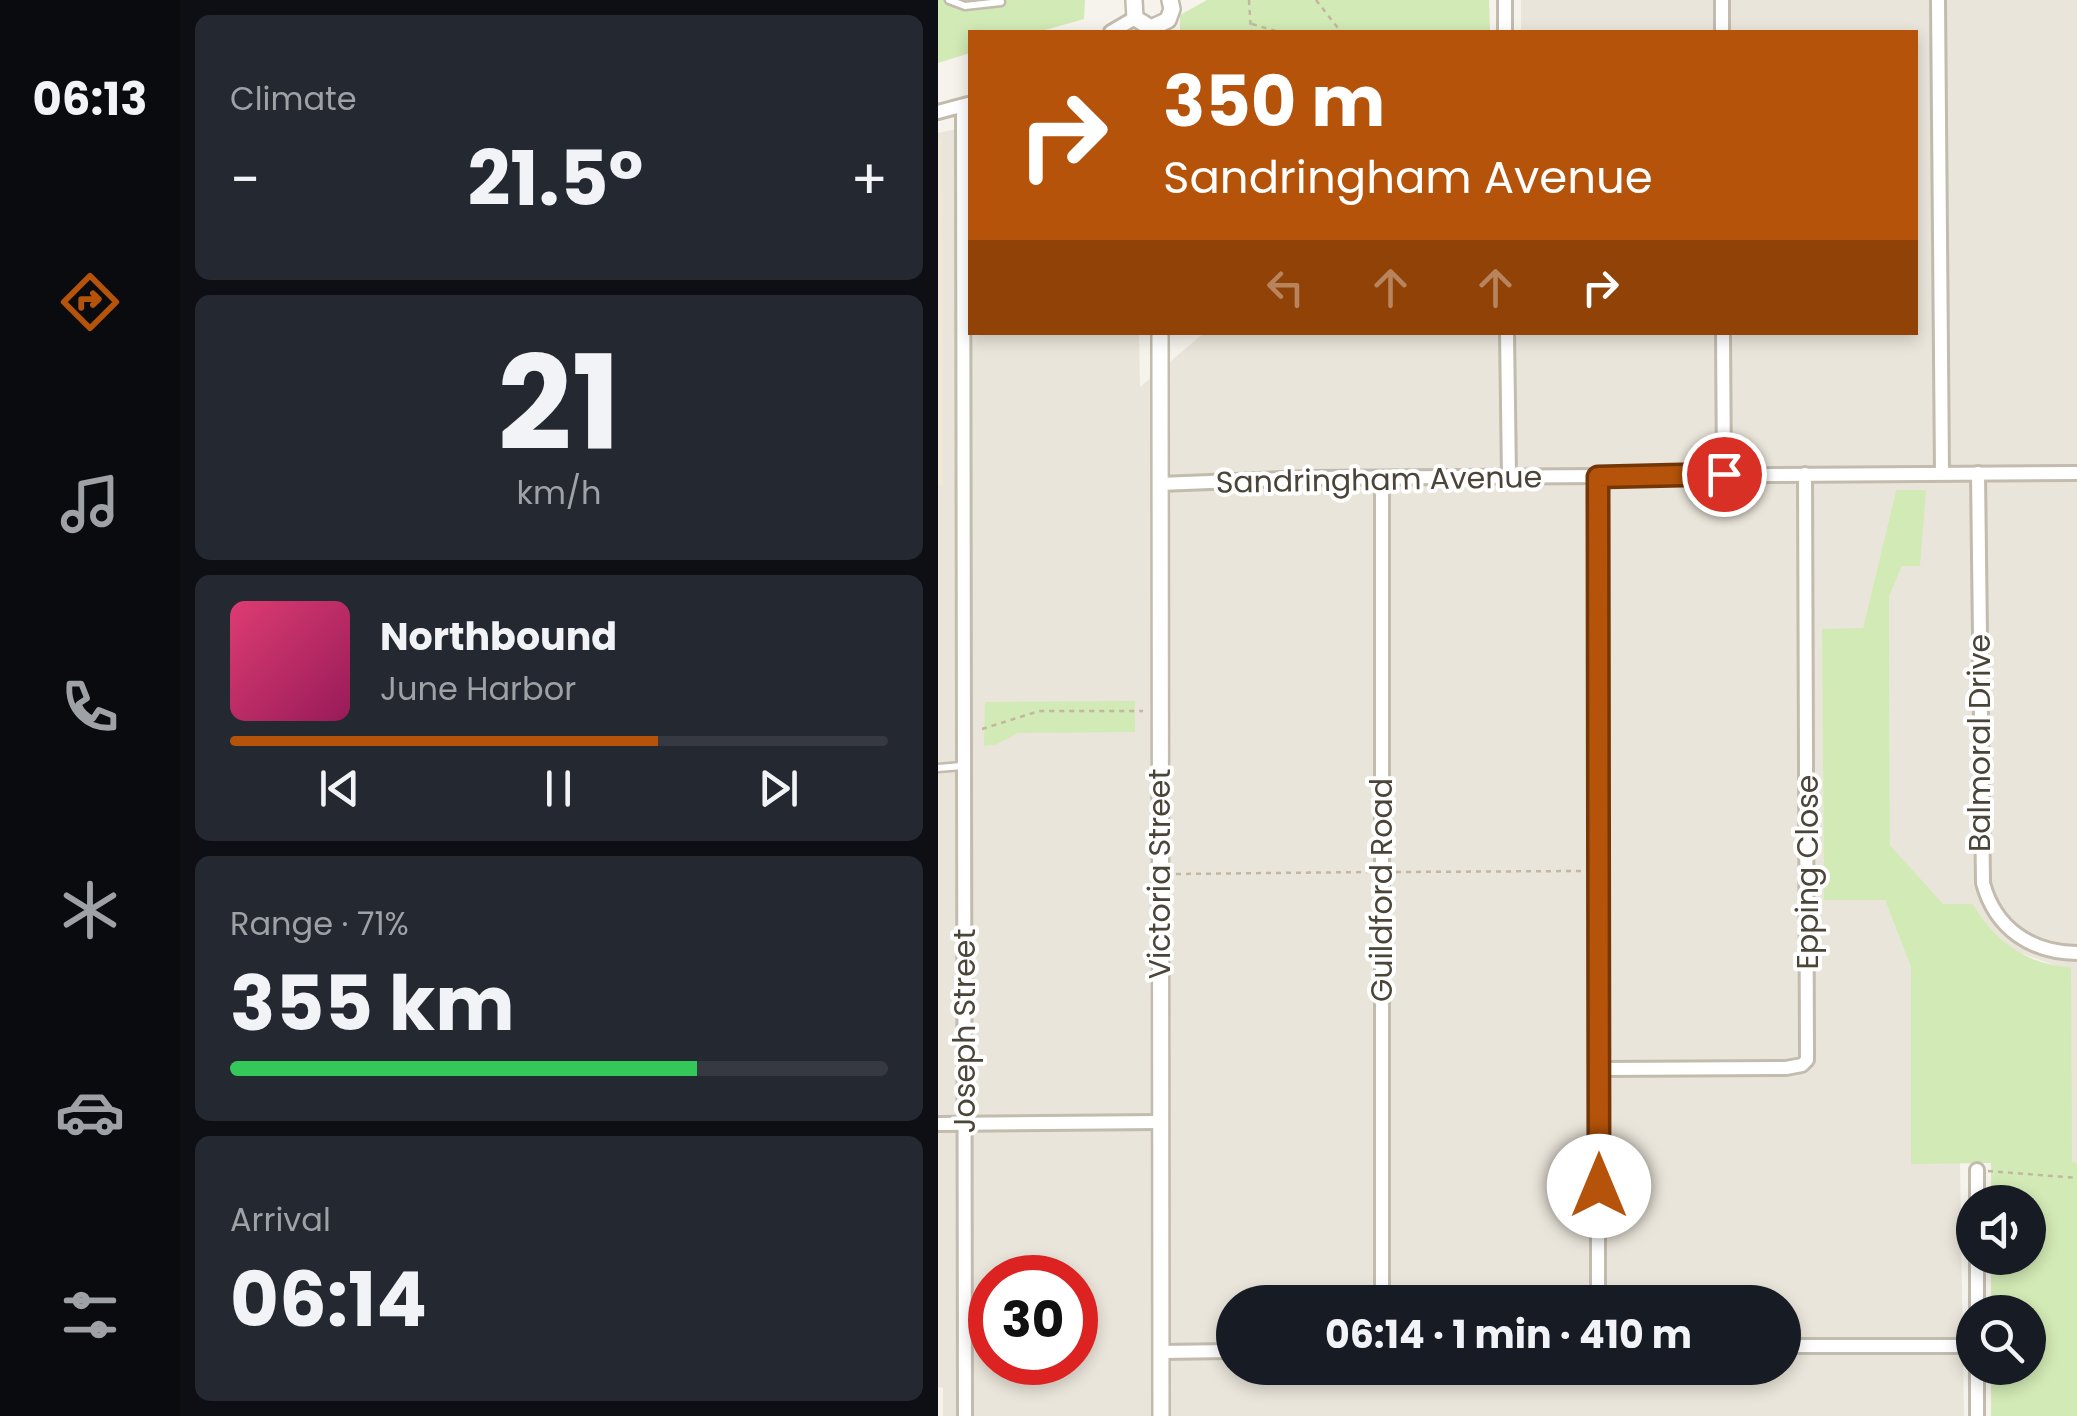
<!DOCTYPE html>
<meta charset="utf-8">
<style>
:root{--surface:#171b24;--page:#242831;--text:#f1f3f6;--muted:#9ea1a6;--line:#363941;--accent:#b45309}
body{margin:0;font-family:Poppins,sans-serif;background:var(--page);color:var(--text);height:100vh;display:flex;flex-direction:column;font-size:38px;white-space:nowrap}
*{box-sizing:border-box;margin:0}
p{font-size:32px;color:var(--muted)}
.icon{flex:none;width:55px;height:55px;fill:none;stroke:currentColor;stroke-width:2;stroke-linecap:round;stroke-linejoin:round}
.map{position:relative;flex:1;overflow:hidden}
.details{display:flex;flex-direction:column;gap:15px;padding:15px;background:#0d0f14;width:758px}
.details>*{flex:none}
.top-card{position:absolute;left:30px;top:30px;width:950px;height:305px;border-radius:0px;box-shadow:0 5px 15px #0003;background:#b45309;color:#fff;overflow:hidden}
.buttons{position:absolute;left:1018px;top:1185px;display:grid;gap:20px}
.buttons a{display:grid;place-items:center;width:90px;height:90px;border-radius:50%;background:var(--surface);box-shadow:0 5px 15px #0003;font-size:50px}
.speed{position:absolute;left:30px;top:1255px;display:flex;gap:20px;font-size:50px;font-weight:700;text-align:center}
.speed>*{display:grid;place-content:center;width:130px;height:130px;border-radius:50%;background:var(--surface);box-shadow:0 5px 15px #0003;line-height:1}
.speed .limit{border:15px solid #d22;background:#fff;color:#111}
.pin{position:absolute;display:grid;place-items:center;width:85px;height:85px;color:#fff;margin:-42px;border:5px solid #fff;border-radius:50%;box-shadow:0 2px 10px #0007}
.me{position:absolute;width:110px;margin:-55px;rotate:0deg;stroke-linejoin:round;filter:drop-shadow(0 0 8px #0008)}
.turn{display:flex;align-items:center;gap:35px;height:210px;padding:0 30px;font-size:45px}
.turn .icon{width:130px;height:130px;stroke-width:2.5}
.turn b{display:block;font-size:70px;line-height:85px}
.lanes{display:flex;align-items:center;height:95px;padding:0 30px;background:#0003;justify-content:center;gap:50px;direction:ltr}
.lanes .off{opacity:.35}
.big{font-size:75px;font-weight:700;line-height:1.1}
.details .tile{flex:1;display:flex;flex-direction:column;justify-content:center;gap:15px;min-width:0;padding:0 35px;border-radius:15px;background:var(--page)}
.details .dial{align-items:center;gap:0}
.dial b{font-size:130px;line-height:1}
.song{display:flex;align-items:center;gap:30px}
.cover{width:120px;height:120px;border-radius:15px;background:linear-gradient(135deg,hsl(340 70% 55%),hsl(330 70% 35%))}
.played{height:10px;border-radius:5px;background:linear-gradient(90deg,var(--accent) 65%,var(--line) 65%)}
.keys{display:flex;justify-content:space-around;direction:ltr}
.heat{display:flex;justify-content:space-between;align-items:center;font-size:55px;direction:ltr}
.charge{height:15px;border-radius:8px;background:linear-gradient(90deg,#34c759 71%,var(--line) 0)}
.trip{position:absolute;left:278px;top:1285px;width:585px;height:100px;border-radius:50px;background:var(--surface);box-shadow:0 5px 15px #0003;font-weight:700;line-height:100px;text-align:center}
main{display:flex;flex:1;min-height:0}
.menu{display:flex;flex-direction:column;width:180px;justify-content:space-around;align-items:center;background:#090b0e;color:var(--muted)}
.menu .icon{width:70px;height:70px}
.menu .active{color:var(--accent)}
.menu b{font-size:45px;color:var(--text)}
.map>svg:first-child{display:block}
</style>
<main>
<nav class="menu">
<b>06:13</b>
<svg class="icon active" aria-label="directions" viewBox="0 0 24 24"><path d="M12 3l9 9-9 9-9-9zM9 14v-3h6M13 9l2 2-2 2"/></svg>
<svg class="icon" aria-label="music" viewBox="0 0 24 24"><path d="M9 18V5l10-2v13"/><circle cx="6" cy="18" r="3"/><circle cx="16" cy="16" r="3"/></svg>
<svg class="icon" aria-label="phone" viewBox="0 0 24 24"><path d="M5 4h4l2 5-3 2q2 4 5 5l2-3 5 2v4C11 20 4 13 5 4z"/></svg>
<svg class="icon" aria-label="climate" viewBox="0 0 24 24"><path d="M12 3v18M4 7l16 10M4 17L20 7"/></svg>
<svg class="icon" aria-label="car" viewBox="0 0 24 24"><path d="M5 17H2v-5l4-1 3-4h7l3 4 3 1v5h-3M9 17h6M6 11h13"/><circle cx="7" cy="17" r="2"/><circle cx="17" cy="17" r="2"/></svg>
<svg class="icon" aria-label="filters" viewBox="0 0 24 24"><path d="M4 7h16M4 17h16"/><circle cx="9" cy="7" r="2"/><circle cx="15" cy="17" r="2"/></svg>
</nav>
<section class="details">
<div class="tile"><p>Climate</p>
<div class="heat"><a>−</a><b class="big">21.5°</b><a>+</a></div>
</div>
<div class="tile dial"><b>21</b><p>km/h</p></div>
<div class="tile">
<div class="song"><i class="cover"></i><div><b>Northbound</b><p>June Harbor</p></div></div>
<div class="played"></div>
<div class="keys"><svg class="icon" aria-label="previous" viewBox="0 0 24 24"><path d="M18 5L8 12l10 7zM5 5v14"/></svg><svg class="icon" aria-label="pause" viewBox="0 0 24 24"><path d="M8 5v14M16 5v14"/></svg><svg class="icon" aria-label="next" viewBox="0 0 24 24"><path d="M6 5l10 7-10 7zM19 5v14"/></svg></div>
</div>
<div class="tile"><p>Range · 71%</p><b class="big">355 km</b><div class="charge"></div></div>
<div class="tile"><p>Arrival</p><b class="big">06:14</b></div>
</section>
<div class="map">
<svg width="1140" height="1416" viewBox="0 0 1140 1416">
<rect width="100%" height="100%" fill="#f6f3ec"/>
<!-- residential -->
<path fill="#eae5da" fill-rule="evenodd" d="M 583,0 L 1139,0 L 1139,1163 L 1134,1163 L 1119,966 L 1074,950 L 1050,927 L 1035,904 L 1005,905 L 952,845 L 951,597 L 964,566 L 958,490 L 925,629 L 885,629 L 886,900 L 947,900 L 973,968 L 973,1163 L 1022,1163 L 1026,1416 L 5,1416 L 5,1388 L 0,1387 L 0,133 L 32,126 L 32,332 L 201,333 L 202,387 L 266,333 L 978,332 L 978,32 L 583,32 ZM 52,1278 L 138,1278 L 138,1362 L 52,1362 ZM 295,1302 L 845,1302 L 845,1368 L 295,1368 Z"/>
<!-- education -->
<path fill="#efe8d6" d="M 0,135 L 4,139 L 5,485 L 0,485 Z"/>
<!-- green -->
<g fill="#d2eab5">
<path d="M 0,0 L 147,0 L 146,19 L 100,32 L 32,32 L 32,53 L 0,63 Z"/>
<path d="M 269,0 L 551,0 L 552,32 L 242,32 L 242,15 Z"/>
<path d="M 958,490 L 988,490 L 982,566 L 964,566 L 951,597 L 952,845 L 1005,904 L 1035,904 C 1057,942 1089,965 1133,967 L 1134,1162 L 1140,1163 L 1139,1416 L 1053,1416 L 1053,1368 L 1090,1368 L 1090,1312 L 1053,1312 L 1053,1258 L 1090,1258 L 1090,1202 L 1053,1202 L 1053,1163 L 973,1164 L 973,968 L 947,900 L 886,900 L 884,629 L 925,628 Z"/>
<path d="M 197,701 L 197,732 L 80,733 L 57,745 L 46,746 L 47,702 Z"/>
</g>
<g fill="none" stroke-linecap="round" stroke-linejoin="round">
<defs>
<g id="service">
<path d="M 11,0 L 27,6 L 63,2"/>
<path d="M 0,768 L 24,766"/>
</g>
<g id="minor">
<path d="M 567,0 L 567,32"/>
<path d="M 784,0 L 784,32"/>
<path d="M 1000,0 L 1004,473"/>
<path d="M 173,32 L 197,18"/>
<path d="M 25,106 L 27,1416"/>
<path d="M 0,112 L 30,104"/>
<path d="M 569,332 L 571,477"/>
<path d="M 785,332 L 786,475"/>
<path d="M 1040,473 L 1045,883 C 1057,928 1093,953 1140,953"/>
<path d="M 660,477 L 660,1302"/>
<path d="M 444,478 L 444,1302"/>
<path d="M 222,484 L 370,478 L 1140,473"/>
<path d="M 662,1069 L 848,1068 L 864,1065 L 869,1060 L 867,474"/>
<path d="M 0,1124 L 222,1122"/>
<path d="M 1039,1202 L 1039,1170"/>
<path d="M 1039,1312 L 1039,1258"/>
<path d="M 845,1346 L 1035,1346"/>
<path d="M 222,1352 L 295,1351"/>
<path d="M 1039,1416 L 1039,1368"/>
</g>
<g id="tertiary">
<path d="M 196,0 L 197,18 L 213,28 L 230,20 L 234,9 L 232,0"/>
<path d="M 222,332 L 223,1416"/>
</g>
</defs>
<!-- service casing -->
<use href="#service" stroke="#c2bbae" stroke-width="11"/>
<!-- minor casing -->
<use href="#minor" stroke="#c2bbae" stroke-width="18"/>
<!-- tertiary casing -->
<use href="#tertiary" stroke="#c2bbae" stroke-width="20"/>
<!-- path -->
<g stroke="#c4b79f" stroke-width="2.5" stroke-dasharray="5 5" stroke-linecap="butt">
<path d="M 311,0 L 313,32"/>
<path d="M 378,0 L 403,32"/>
<path d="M 314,24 L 341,32"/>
<path d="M 44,729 L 101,711 L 205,711"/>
<path d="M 458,872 L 645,871"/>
<path d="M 238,874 L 430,872"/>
<path d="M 1050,1171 L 1140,1178"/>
</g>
<!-- service -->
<use href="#service" stroke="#fff" stroke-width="6"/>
<!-- minor -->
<use href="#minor" stroke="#fff" stroke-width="12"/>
<!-- tertiary -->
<use href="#tertiary" stroke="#fff" stroke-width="15"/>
</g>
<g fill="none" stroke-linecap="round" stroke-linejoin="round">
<defs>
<path id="route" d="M 661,1186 L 660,477 L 786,474"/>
</defs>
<!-- route casing -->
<use href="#route" stroke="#753606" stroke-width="25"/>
<!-- route -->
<use href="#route" stroke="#b45309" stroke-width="18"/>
</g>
<g text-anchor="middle" stroke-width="8" stroke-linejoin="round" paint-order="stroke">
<!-- street labels -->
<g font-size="30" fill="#4b4439" stroke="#fff">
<text transform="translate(441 480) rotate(-1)" y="10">Sandringham Avenue</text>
<text transform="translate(1042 743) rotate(-90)" y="10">Balmoral Drive</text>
<text transform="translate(870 872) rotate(-90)" y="10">Epping Close</text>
<text transform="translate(222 874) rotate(-90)" y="10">Victoria Street</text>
<text transform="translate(444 890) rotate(-90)" y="10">Guildford Road</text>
<text transform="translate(27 1031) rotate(-90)" y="10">Joseph Street</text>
</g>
</g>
</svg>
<div class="buttons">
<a><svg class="icon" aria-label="sound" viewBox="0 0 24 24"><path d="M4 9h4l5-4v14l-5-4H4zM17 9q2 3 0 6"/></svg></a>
<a><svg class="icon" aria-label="search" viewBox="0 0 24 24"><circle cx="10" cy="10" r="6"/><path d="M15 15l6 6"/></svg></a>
</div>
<div class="speed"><div class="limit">30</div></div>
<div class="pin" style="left:786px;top:474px;background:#d93025"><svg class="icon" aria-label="arrive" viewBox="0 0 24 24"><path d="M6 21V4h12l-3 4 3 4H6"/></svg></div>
<svg class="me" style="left:661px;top:1186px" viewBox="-20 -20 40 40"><circle r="19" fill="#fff"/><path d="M0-13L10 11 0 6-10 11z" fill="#b45309"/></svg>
<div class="trip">06:14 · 1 min · 410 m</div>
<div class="top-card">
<div class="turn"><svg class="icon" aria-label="right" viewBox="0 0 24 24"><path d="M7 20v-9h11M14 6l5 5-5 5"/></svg><div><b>350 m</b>Sandringham Avenue</div></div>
<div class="lanes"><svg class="icon off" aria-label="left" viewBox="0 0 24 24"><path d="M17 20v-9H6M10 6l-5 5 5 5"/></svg><svg class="icon off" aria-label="ahead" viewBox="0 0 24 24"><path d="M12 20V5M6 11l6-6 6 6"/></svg><svg class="icon off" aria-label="ahead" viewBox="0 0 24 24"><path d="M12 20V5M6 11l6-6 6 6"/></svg><svg class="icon" aria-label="right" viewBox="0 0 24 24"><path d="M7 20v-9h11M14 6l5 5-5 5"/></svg></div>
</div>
</div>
</main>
